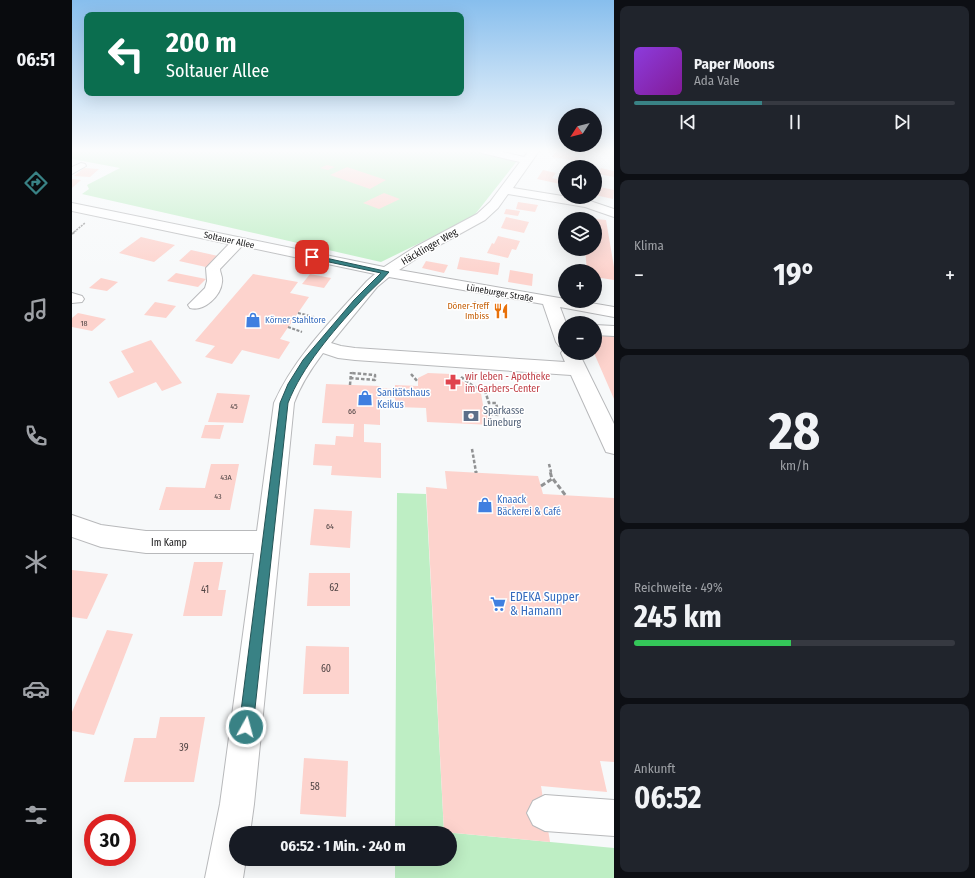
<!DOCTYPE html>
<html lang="de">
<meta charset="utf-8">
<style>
:root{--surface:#171b24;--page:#20242c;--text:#f1f3f6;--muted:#9ea1a6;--line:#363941;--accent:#398285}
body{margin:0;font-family:"Fira Sans Condensed",sans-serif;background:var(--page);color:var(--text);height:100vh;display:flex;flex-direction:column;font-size:15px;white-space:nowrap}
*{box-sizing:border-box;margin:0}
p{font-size:13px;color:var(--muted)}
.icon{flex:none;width:22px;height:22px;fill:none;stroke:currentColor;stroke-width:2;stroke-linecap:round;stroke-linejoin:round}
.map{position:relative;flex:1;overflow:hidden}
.panel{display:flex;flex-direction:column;gap:6px;padding:6px;background:#0d0f14;width:361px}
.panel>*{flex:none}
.banner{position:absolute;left:12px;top:12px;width:380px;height:84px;border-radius:8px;box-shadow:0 4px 16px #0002;background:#0b6e4f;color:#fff;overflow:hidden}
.needle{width:26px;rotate:234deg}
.tools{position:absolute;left:486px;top:108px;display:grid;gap:8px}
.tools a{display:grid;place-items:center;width:44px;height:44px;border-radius:50%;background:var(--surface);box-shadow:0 4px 16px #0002;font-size:20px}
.speed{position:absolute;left:12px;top:814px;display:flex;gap:8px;font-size:20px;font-weight:700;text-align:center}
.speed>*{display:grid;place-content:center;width:52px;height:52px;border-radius:50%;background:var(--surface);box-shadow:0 4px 16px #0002;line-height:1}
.speed .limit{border:6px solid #d22;background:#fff;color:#111}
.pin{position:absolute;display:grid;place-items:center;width:34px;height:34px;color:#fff;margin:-17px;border-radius:8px;box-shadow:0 2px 6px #0006}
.me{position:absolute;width:44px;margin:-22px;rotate:7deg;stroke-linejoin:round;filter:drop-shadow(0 0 3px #0008)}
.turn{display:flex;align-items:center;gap:14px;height:84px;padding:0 16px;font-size:18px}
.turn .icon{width:52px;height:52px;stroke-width:2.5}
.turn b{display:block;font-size:28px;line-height:34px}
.big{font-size:30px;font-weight:700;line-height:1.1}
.panel .widget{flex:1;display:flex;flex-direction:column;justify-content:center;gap:6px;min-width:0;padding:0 14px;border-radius:8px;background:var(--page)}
.panel .dial{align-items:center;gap:0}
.dial b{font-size:52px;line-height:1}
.song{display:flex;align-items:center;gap:12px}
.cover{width:48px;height:48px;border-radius:6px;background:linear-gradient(135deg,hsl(270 70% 55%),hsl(290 70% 35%))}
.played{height:4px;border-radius:2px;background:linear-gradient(90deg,var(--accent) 40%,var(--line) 40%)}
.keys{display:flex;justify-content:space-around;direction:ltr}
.heat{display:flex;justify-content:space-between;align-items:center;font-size:22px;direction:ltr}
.charge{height:6px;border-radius:3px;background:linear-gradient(90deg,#34c759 49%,var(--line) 0)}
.trip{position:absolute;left:157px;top:826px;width:228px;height:40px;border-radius:20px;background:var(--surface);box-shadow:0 4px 16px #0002;font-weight:700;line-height:40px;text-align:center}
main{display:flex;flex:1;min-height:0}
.tabs{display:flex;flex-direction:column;width:72px;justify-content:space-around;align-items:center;background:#090b0e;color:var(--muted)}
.tabs .icon{width:28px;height:28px}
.tabs .on{color:var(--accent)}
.tabs b{font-size:18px;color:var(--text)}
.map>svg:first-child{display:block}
</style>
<main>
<nav class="tabs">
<b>06:51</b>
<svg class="icon on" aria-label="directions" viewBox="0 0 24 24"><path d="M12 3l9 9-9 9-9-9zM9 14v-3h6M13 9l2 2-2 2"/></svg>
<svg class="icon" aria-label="music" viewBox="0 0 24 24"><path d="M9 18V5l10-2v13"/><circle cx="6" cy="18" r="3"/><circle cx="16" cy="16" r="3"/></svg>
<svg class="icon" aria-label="phone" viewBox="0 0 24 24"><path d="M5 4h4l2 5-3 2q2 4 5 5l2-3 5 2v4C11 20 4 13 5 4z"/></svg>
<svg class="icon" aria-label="climate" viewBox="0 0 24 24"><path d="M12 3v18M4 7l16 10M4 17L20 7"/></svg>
<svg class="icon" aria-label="car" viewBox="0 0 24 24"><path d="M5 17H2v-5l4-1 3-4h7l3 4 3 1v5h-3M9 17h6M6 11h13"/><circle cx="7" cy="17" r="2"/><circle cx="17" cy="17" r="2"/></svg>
<svg class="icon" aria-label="filters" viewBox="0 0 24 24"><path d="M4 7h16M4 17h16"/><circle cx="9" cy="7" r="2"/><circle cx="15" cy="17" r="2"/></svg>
</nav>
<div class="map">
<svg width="542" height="878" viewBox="0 0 542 878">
<rect width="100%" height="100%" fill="#f7f9fa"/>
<!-- green -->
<g fill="#beeec4">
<path d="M 0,151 L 410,151 L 445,161 L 401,217 L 309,262 L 10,194 L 17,189 L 15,185 L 48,168 L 0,159 Z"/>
<path d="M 325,493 L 354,494 L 372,832 L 542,848 L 542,878 L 323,878 L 323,859 L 378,859 L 378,833 L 323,833 Z"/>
</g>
<!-- building -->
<g fill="#fdd3cd">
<path d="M 484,151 L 500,152 L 498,156 L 507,157 L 505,161 L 480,157 Z"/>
<path d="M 255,165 L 263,167 L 256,170 L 248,168 Z"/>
<path d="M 275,167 L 314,180 L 298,189 L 258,175 Z"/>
<path d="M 12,168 L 27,169 L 18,177 L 2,176 Z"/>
<path d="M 529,168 L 542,171 L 542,177 L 526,174 Z"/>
<path d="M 471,170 L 484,173 L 480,178 L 493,181 L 493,185 L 465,179 Z"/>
<path d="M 0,179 L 9,180 L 0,188 Z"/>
<path d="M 523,186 L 542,190 L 541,199 L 523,195 Z"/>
<path d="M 312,193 L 328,199 L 307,209 L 291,203 Z"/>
<path d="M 446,202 L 466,205 L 463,212 L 444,209 Z"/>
<path d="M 434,209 L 448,211 L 446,216 L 432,214 Z"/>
<path d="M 434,217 L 457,222 L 452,233 L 429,228 Z"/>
<path d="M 523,219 L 534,220 L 542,267 L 542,280 L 523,277 L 523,271 L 515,271 L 513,249 L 523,249 Z"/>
<path d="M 426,236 L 448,241 L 444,250 L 440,249 L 436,258 L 415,253 L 420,243 L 422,244 Z"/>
<path d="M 69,237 L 103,245 L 82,262 L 47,253 Z"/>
<path d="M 119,250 L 146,256 L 134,267 L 107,261 Z"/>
<path d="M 388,257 L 428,263 L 426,275 L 385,269 Z"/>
<path d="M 354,261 L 376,265 L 372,273 L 350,268 Z"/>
<path d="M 438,270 L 461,274 L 460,286 L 436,282 Z"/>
<path d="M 104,273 L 134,279 L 126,287 L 95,281 Z"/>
<path d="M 181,274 L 226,282 L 218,293 L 237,297 L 208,339 L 218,342 L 207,359 L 170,350 L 160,364 L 133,357 L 143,346 L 123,341 Z"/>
<path d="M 238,274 L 259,278 L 252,288 L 230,284 Z"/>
<path d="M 29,278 L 46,282 L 35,291 L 17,288 Z"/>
<path d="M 83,302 L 104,306 L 94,318 L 72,315 Z"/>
<path d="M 6,313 L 34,319 L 20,331 L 0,327 L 0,318 Z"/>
<path d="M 523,334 L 542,334 L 542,399 L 522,353 L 523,353 Z"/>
<path d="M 79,340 L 110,383 L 90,391 L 84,382 L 46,398 L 37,382 L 62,372 L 49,351 Z"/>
<path d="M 356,373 L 379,374 L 396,385 L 397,392 L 409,393 L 411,405 L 417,406 L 421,425 L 355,422 L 354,408 L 324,407 L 323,398 L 308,397 L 308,425 L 292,424 L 292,442 L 309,443 L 309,478 L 259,475 L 260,466 L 241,465 L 243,444 L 263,445 L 264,436 L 281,437 L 282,424 L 250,423 L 254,384 L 308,386 L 308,388 L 323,389 L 323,385 L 346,386 L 346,378 Z"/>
<path d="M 145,393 L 178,395 L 171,423 L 136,422 Z"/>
<path d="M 133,425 L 152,425 L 148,439 L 129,438 Z"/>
<path d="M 139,464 L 167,464 L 158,510 L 87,510 L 94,487 L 133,488 Z"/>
<path d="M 373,471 L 466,476 L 471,494 L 542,498 L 542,762 L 528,761 L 535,792 L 469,786 L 478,842 L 372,832 L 354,487 L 375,489 Z"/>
<path d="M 242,509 L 280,511 L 278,548 L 238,545 Z"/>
<path d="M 122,562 L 151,562 L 146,590 L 154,590 L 150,616 L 111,616 Z"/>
<path d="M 0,570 L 36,574 L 15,619 L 0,617 Z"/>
<path d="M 237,573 L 278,573 L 278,606 L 235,606 Z"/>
<path d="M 35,630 L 61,634 L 22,735 L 0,731 L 0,712 Z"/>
<path d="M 234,646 L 277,647 L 277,694 L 231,694 Z"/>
<path d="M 88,717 L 133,717 L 122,782 L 52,782 L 62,738 L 84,738 Z"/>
<path d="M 232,758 L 276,761 L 274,817 L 228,814 Z"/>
</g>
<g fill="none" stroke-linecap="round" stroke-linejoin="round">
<defs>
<g id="minor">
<path d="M 409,151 L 427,151 L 452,157 L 457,151 L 467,151 L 441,188 L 515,200 L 542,209 L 542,217 L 513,207 L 436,194 L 426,208 L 413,220 L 353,253 L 327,270 L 493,299 L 493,301 L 507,301 L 542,307 L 542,317 L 488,307 L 494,323 L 493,323 L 493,348 L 487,346 L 484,342 L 471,304 L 317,277 L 305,287 L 259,343 L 269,346 L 283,348 L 493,362 L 489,353 L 492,349 L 493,349 L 493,353 L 507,353 L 542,424 L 542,454 L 534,452 L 499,375 L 283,360 L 266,358 L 251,353 C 239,369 229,384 222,403 L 182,804 L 178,833 L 164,833 L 164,859 L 174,859 L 171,878 L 133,878 L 148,804 L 182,553 L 74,553 L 29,547 L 0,537 L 0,515 L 29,525 L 74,531 L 185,531 L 202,403 C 223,356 261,319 295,281 L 303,274 L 170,246 L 148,269 C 148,273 151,277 150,282 C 149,296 132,312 118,308 L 116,305 L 133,288 L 135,281 L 134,268 L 157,244 L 0,211 L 0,203 L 312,267 L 343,247 L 405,214 L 418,202 L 448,162 L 410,153 Z"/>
<path d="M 9,163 L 13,164 L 14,166 L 0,174 L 0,167 Z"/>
<path d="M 0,293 L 10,296 L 12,299 L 10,302 L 0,303 Z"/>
<path d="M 523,325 L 542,326 L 542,336 L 523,335 Z"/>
<path d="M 473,795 L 542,800 L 542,836 L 473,831 L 461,825 L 455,813 L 461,801 Z"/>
</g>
</defs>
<!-- minor casing -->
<use href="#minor" stroke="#b8b9bb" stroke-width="2"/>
<!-- path-far3 -->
<path stroke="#919293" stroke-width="1.5" stroke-dasharray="2 1" stroke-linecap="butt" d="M 2,232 L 13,223"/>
<!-- path-far2 -->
<g stroke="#919293" stroke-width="2" stroke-dasharray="3 1.5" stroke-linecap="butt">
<path d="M 0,234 L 4,231"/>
<path d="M 403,301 L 404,311"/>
<path d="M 226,313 L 242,317"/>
<path d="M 216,327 L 230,332"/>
</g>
<!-- path-far1 -->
<g stroke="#919293" stroke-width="2.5" stroke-dasharray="3.5 2" stroke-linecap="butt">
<path d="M 339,374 L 346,382"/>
<path d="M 389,377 L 401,386 L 413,391 L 417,403 L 424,403 L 427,415 L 419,414"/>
<path d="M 278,378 L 303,380 L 303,375 L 279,373"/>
<path d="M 278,385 L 279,372"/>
<path d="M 400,449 L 404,472"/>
<path d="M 477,464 L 479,472"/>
</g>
<!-- path -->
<g stroke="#919293" stroke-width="3" stroke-dasharray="5 2.5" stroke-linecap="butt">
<path d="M 404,471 L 404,473"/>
<path d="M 481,479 L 494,496"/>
<path d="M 469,486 L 480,479 L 478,471"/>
</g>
<!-- minor -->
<use href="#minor" fill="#fff" fill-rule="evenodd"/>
</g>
<!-- sky -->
<linearGradient id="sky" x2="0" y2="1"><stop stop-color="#87beed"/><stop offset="0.55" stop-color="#fbfcfd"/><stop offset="1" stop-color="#fbfcfd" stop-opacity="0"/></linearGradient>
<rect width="542" height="274" fill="url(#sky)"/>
<!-- route -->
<path fill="#398285" stroke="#255456" d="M 240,255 L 317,272 C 308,283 296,292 287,303 C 261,331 230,367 216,403 L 181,727 L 179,732 L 174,734 L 169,732 L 167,727 L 208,403 L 216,384 L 231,360 L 282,300 L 309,273 L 238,258 L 238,256 Z"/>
<!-- icons -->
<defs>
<symbol id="restaurant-bare" viewBox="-9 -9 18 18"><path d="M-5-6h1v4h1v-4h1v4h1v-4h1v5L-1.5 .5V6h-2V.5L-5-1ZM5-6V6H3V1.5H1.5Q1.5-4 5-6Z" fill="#e8710a" stroke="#fff" stroke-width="2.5" paint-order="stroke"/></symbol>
<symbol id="shop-bare" viewBox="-9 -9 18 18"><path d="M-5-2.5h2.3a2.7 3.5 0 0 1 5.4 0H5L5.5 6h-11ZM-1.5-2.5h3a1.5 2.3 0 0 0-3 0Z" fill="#3f7fe0" stroke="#fff" stroke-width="2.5" paint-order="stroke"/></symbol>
<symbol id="pharmacy-bare" viewBox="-9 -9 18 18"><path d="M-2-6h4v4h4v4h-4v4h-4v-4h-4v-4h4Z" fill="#e0444e" stroke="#fff" stroke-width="2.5" paint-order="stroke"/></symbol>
<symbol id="bank-bare" viewBox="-9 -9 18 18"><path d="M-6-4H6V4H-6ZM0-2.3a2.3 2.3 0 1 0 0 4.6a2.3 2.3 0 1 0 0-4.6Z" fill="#5c6f8a" stroke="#fff" stroke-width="2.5" paint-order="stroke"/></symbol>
<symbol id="supermarket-bare" viewBox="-9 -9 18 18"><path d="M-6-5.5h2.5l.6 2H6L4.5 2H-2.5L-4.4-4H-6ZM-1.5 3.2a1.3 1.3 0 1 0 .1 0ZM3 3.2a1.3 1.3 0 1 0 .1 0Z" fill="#3f7fe0" stroke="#fff" stroke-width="2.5" paint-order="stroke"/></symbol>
</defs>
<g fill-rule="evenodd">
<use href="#restaurant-bare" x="418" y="300" width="22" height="22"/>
<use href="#shop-bare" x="170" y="309" width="22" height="22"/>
<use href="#pharmacy-bare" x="370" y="371" width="22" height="22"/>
<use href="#shop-bare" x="282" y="387" width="22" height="22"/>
<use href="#bank-bare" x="388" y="405" width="22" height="22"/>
<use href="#shop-bare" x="402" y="494" width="22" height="22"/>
<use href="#supermarket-bare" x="415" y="593" width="22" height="22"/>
</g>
<g text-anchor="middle" stroke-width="3" stroke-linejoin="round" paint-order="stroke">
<!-- number labels -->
<g font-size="8" fill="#4f4444">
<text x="12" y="326">18</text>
<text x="162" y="409">45</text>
<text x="280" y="414">66</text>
<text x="154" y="480">43A</text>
<text x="146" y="499">43</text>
<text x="258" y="529">64</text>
</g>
<!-- far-street labels -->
<g font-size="9" fill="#151516" stroke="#fff">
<text transform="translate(157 240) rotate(12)" y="3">Soltauer Allee</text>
<text transform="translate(428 293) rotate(10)" y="3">Lüneburger Straße</text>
</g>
<!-- far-food labels -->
<g font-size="9" fill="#c56008" stroke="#fff" text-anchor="end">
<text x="417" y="309">Döner-Treff<tspan x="417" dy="10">Imbiss</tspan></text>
</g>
<!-- far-shop labels -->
<g font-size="9" fill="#366cbe" stroke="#fff" text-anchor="start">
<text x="193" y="323">Körner Stahltore</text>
</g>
<!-- street labels -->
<g font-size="10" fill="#151516" stroke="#fff">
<text transform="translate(357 246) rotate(-30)" y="4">Häcklinger Weg</text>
<text x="97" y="546">Im Kamp</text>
</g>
<!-- health labels -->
<g font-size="10" fill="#be3a42" stroke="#fff" text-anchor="start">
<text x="393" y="380">wir leben - Apotheke<tspan x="393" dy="12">im Garbers-Center</tspan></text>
</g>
<!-- shop labels -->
<g font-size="10" fill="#366cbe" stroke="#fff" text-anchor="start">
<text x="305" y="396">Sanitätshaus<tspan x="305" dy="12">Keikus</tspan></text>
<text x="425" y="503">Knaack<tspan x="425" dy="12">Bäckerei &amp; Café</tspan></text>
</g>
<!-- service labels -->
<g font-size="10" fill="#4e5e75" stroke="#fff" text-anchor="start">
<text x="411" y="414">Sparkasse<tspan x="411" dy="12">Lüneburg</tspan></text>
</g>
<!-- near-number labels -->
<g font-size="10" fill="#4f4444">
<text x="262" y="591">62</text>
<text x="133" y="593">41</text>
<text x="254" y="672">60</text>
<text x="112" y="751">39</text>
<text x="243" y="790">58</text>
</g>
<!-- near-shop labels -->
<g font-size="12" fill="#366cbe" stroke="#fff" text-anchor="start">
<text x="438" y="601">EDEKA Supper<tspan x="438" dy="14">&amp; Hamann</tspan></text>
</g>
</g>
</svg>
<div class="tools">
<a><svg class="needle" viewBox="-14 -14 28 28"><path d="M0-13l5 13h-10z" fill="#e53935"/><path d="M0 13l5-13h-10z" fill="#9ea1a6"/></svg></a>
<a><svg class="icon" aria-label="sound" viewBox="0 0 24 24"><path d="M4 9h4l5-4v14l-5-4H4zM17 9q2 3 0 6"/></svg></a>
<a><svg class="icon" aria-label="layers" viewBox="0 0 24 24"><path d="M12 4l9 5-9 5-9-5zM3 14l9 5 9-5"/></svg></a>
<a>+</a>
<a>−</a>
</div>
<div class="speed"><div class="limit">30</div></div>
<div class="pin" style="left:240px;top:257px;background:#d93025"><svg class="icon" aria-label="arrive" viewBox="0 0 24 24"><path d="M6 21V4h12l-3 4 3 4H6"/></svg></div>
<svg class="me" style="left:174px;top:727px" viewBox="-20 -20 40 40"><circle r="17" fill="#398285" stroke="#fff" stroke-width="3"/><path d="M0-11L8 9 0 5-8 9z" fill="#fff"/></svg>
<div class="trip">06:52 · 1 Min. · 240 m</div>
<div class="banner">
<div class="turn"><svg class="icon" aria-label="left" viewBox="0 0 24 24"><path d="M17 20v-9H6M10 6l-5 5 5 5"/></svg><div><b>200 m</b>Soltauer Allee</div></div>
</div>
</div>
<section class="panel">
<div class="widget">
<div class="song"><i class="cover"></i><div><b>Paper Moons</b><p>Ada Vale</p></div></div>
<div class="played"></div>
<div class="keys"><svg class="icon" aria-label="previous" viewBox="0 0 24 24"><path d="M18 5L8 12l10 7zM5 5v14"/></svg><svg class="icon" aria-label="pause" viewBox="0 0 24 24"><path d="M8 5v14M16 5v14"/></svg><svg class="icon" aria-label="next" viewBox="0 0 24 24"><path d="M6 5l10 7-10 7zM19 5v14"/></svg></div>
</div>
<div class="widget"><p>Klima</p>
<div class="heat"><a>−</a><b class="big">19°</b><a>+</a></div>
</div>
<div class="widget dial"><b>28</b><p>km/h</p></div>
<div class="widget"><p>Reichweite · 49%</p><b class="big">245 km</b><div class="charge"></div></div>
<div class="widget"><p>Ankunft</p><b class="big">06:52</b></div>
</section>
</main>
